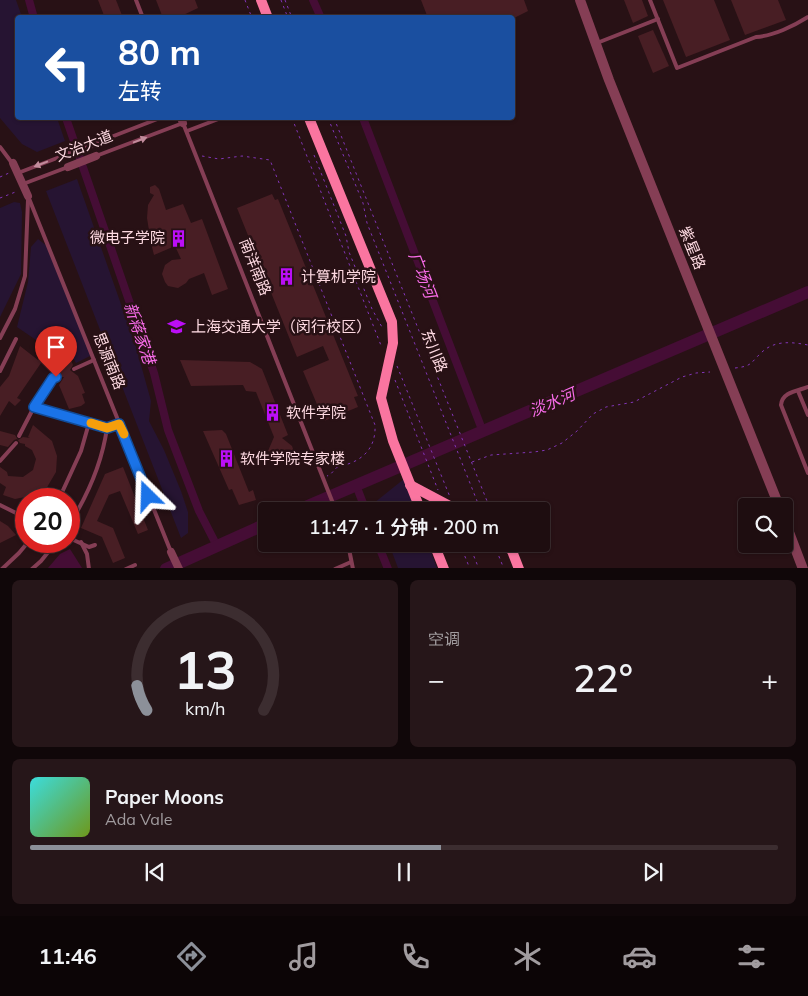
<!DOCTYPE html>
<html lang="zh">
<meta charset="utf-8">
<style>
:root{--surface:#1e0d10;--page:#261619;--text:#f1f3f6;--muted:#a19c9f;--line:#3c2d30;--accent:#8c9099}
body{margin:0;font-family:Mulish,"Noto Sans SC",sans-serif;background:var(--page);color:var(--text);height:100vh;display:flex;flex-direction:column;font-size:19px;white-space:nowrap}
*{box-sizing:border-box;margin:0}
p{font-size:16px;color:var(--muted)}
.icon{flex:none;width:28px;height:28px;fill:none;stroke:currentColor;stroke-width:2;stroke-linecap:round;stroke-linejoin:round}
.map{position:relative;height:568px;overflow:hidden}
.sheet{display:flex;flex-direction:column;gap:12px;padding:12px;background:#100709;flex:1}
.sheet>*{flex:none}
.banner{position:absolute;left:15px;top:15px;width:500px;height:105px;border-radius:5px;box-shadow:0 1px 4px #0004,0 0 0 1px var(--line);background:#1a4fa0;color:#fff;overflow:hidden}
.fabs{position:absolute;left:738px;top:498px;display:grid;gap:10px}
.fabs a{display:grid;place-items:center;width:55px;height:55px;border-radius:5px;background:var(--surface);box-shadow:0 1px 4px #0004,0 0 0 1px var(--line);font-size:25px}
.speed{position:absolute;left:15px;top:488px;display:flex;gap:10px;font-size:25px;font-weight:700;text-align:center}
.speed>*{display:grid;place-content:center;width:65px;height:65px;border-radius:50%;background:var(--surface);box-shadow:0 1px 4px #0004,0 0 0 1px var(--line);line-height:1}
.speed .limit{border:8px solid #d22;background:#fff;color:#111}
.pin{position:absolute;display:grid;place-items:center;width:42px;height:42px;color:#fff;margin:-51px -21px;border-radius:50% 50% 50% 0;rotate:-45deg;box-shadow:0 0 5px #0007}
.pin .icon{rotate:45deg}
.me{position:absolute;width:55px;margin:-28px;rotate:338deg;stroke-linejoin:round;filter:drop-shadow(0 0 4px #0008)}
.turn{display:flex;align-items:center;gap:18px;height:105px;padding:0 20px;font-size:22px}
.turn .icon{width:65px;height:65px;stroke-width:2.5}
.turn b{display:block;font-size:35px;line-height:42px}
.big{font-size:38px;font-weight:600;line-height:1.1}
.sheet .widget{flex:1;display:flex;flex-direction:column;justify-content:center;gap:8px;min-width:0;padding:0 18px;border-radius:8px;background:var(--page)}
.sheet .dial{align-items:center;gap:0}
.dial svg{height:130px;overflow:visible;fill:none;stroke:var(--line);stroke-width:7;stroke-linecap:round;text-anchor:middle}
.dial text{fill:var(--text);stroke:none}
.song{display:flex;align-items:center;gap:15px}
.cover{width:60px;height:60px;border-radius:8px;background:linear-gradient(135deg,hsl(180 70% 55%),hsl(80 70% 35%))}
.played{height:5px;border-radius:2px;background:linear-gradient(90deg,var(--accent) 55%,var(--line) 55%)}
.keys{display:flex;justify-content:space-around;direction:ltr}
.heat{display:flex;justify-content:space-between;align-items:center;font-size:28px;direction:ltr}
.sheet .tiles{flex:1;display:grid;gap:12px;grid-template-columns:1fr 1fr}
.widget:last-child{grid-column:span 2}
.trip{position:absolute;left:258px;top:502px;width:292px;height:50px;border-radius:5px;background:var(--surface);box-shadow:0 1px 4px #0004,0 0 0 1px var(--line);font-weight:600;line-height:50px;text-align:center}
.menu{display:flex;height:80px;justify-content:space-around;align-items:center;background:#0c0506;color:var(--muted)}
.menu .icon{width:35px;height:35px}
.menu .current{color:var(--accent)}
.menu b{font-size:22px;color:var(--text)}
.map>svg:first-child{display:block}
</style>
<div class="map">
<svg width="808" height="569" viewBox="0 0 808 569">
<rect width="100%" height="100%" fill="#281115"/>
<!-- green -->
<g fill="#261432">
<path d="M 0,0 L 16,0 L 22,17 L 18,18 L 18,118 L 57,118 L 65,141 L 37,152 L 22,144 L 0,118 Z"/>
<path d="M 77,179 L 136,347 L 151,401 L 149,421 L 164,450 L 181,491 L 188,512 L 188,533 L 181,538 L 46,191 Z"/>
<path d="M 14,202 L 20,203 L 22,212 L 21,274 L 0,317 L 0,208 Z"/>
<path d="M 38,239 L 48,247 L 92,355 L 76,363 L 57,328 L 39,342 L 17,327 L 28,282 L 31,247 Z"/>
<path d="M 404,479 L 416,511 L 377,511 L 374,503 Z"/>
<path d="M 389,544 L 428,544 L 437,568 L 398,568 Z"/>
</g>
<!-- water -->
<path fill="#450d35" d="M 70,549 L 82,568 L 48,568 L 60,554 Z"/>
<g fill="none" stroke-linecap="round" stroke-linejoin="round">
<!-- canal -->
<g stroke="#450d35" stroke-width="8">
<path d="M 29,0 L 34,18"/>
<path d="M 313,0 L 321,18"/>
<path d="M 66,118 L 154,373 L 168,430 L 199,511 L 217,546"/>
<path d="M 363,118 L 483,432"/>
<path d="M 356,485 L 366,511"/>
<path d="M 378,544 L 388,569"/>
</g>
<!-- river -->
<g stroke="#450d35" stroke-width="12">
<path d="M 296,511 L 808,292"/>
<path d="M 166,569 L 266,524"/>
</g>
</g>
<!-- building -->
<g fill="#481e24">
<path d="M 98,0 L 116,0 L 123,18 L 105,18 Z"/>
<path d="M 156,0 L 195,0 L 198,8 L 177,18 L 163,18 Z"/>
<path d="M 421,0 L 524,0 L 528,11 L 514,18 L 428,18 Z"/>
<path d="M 624,0 L 642,0 L 648,16 L 633,23 Z"/>
<path d="M 663,0 L 714,0 L 730,40 L 686,57 Z"/>
<path d="M 731,0 L 778,0 L 786,20 L 745,35 Z"/>
<path d="M 653,30 L 669,66 L 653,73 L 638,36 Z"/>
<path d="M 155,185 L 159,189 L 166,210 L 183,204 L 191,223 L 202,219 L 228,289 L 212,295 L 204,273 L 189,279 L 186,283 L 178,288 L 168,286 L 165,282 L 162,274 L 165,265 L 172,260 L 181,259 L 175,246 L 154,255 L 151,243 L 147,218 L 148,205 L 154,195 L 150,193 L 150,187 Z"/>
<path d="M 272,194 L 275,200 L 278,199 L 358,396 L 354,397 L 358,407 L 324,421 L 303,371 L 329,360 L 323,346 L 297,357 L 237,208 Z"/>
<path d="M 62,337 L 73,365 L 70,370 L 78,376 L 85,393 L 82,394 L 85,403 L 81,406 L 69,409 L 59,385 L 64,377 L 60,377 L 57,373 L 53,375 L 41,363 L 17,398 L 21,400 L 15,406 L 9,401 L 0,416 L 0,387 L 9,376 L 20,346 L 38,360 L 43,344 Z"/>
<path d="M 180,360 L 250,362 L 262,369 L 288,435 L 282,438 L 292,446 L 294,452 L 291,460 L 283,463 L 275,460 L 272,452 L 268,451 L 274,437 L 256,392 L 246,391 L 243,385 L 191,386 Z"/>
<path d="M 33,425 L 52,441 L 57,456 L 56,472 L 46,489 L 35,495 L 15,499 L 3,495 L 6,487 L 0,483 L 0,467 L 7,472 L 8,476 L 23,477 L 33,470 L 36,459 L 32,450 L 25,446 L 25,444 L 20,443 L 17,439 L 14,440 L 8,447 L 0,445 L 0,431 L 15,435 L 18,440 L 23,437 L 30,438 L 28,437 Z"/>
<path d="M 222,430 L 226,434 L 249,492 L 253,490 L 256,500 L 239,505 L 232,489 L 229,490 L 203,431 Z"/>
<path d="M 123,467 L 148,530 L 138,534 L 120,491 L 109,495 L 97,521 L 113,528 L 125,558 L 113,563 L 102,537 L 81,528 L 105,474 Z"/>
<path d="M 0,521 L 8,526 L 16,535 L 0,543 Z"/>
</g>
<g fill="none" stroke-linecap="round" stroke-linejoin="round">
<!-- path -->
<g stroke="#8135b6" stroke-width="1" stroke-dasharray="2.5 4" stroke-linecap="butt">
<path d="M 245,0 L 252,18"/>
<path d="M 281,0 L 288,18"/>
<path d="M 285,0 L 292,18"/>
<path d="M 292,118 L 382,348"/>
<path d="M 328,118 L 363,203 L 367,223 L 481,511"/>
<path d="M 334,118 L 491,511"/>
<path d="M 314,155 L 346,236 L 349,252 L 372,309 L 383,329"/>
<path d="M 202,156 L 219,159 L 242,156 L 270,160 L 375,425 C 376,445 366,458 348,464 C 344,466 339,466 336,468 C 333,471 332,474 327,476"/>
<path d="M 0,177 L 9,173"/>
<path d="M 0,198 L 18,191"/>
<path d="M 397,366 L 450,497"/>
<path d="M 735,368 C 753,366 750,363 762,352 C 775,340 792,342 808,345"/>
<path d="M 395,380 L 438,490"/>
<path d="M 472,462 L 491,455 L 534,452 L 547,450 L 562,443 L 577,431 L 593,414 L 606,407 L 634,402 L 682,377 L 696,373 L 710,372"/>
<path d="M 460,544 L 470,569"/>
<path d="M 469,544 L 479,569"/>
<path d="M 494,544 L 504,569"/>
</g>
<!-- service -->
<g stroke="#853e55" stroke-width="4">
<path d="M 136,0 L 143,18"/>
<path d="M 650,0 L 677,68 L 756,37 C 773,36 794,26 808,17"/>
<path d="M 597,43 L 658,19"/>
<path d="M 187,131 L 221,118"/>
<path d="M 93,144 L 160,118"/>
<path d="M 0,147 L 12,163"/>
<path d="M 96,156 L 183,123 L 336,511"/>
<path d="M 18,173 L 65,155"/>
<path d="M 23,184 L 68,167"/>
<path d="M 28,196 L 171,552"/>
<path d="M 0,338 L 15,309 L 25,276 L 28,200"/>
<path d="M 74,369 L 94,360"/>
<path d="M 0,371 L 16,339"/>
<path d="M 808,387 C 797,391 782,392 781,405 L 808,473"/>
<path d="M 798,391 L 808,415"/>
<path d="M 34,407 L 107,428 L 119,424"/>
<path d="M 19,436 L 34,407 L 56,377"/>
<path d="M 0,461 L 16,443"/>
<path d="M 59,499 L 81,451 L 89,423"/>
<path d="M 0,505 L 26,518"/>
<path d="M 69,525 C 88,495 102,463 107,428"/>
<path d="M 69,538 L 89,547 L 95,545"/>
<path d="M 81,542 L 87,554 L 89,569"/>
<path d="M 348,544 L 353,569"/>
<path d="M 2,569 L 19,553 L 29,541"/>
<path d="M 32,569 L 41,561 L 57,541"/>
<path d="M 126,569 L 135,565"/>
<path d="M 335,569 L 351,562"/>
</g>
<!-- minor -->
<g stroke="#853e55" stroke-width="8">
<path d="M 181,118 L 183,123"/>
<path d="M 65,155 L 92,144"/>
<path d="M 13,163 L 28,196"/>
<path d="M 68,167 L 96,156"/>
<path d="M 171,552 L 179,569"/>
</g>
<!-- tertiary -->
<g stroke="#853e55" stroke-width="10">
<path d="M 580,0 L 609,80 L 779,506"/>
<path d="M 784,519 L 803,569"/>
</g>
<!-- secondary -->
<g stroke="#fa75a0" stroke-width="10">
<path d="M 261,0 L 268,18"/>
<path d="M 309,118 L 392,322 L 393,343 L 381,398 L 393,441 L 421,511"/>
<path d="M 410,485 L 459,511"/>
<path d="M 434,544 L 444,569"/>
<path d="M 505,544 L 512,551 L 519,569"/>
</g>
</g>
<!-- one-way arrows -->
<defs><path id="oneway-solid" d="M-6-.8H1V-3.2L6.5 0L1 3.2V.8H-6Z" transform="scale(1.25)"/></defs>
<g fill="#c28c9c">
<use href="#oneway-solid" transform="translate(140 140) rotate(-21)"/>
<use href="#oneway-solid" transform="translate(41 164) rotate(159)"/>
</g>
<g fill="none" stroke-linecap="round" stroke-linejoin="round">
<defs>
<path id="route" d="M 56,377 L 53,378 L 34,407 L 107,428 L 119,424 L 148,496"/>
</defs>
<!-- route casing -->
<use href="#route" stroke="#114b97" stroke-width="12"/>
<!-- route -->
<use href="#route" stroke="#1a73e8" stroke-width="9"/>
<!-- slow -->
<path stroke="#f59e0b" stroke-width="9" d="M 91,423 L 107,428 L 119,424 L 124,434"/>
</g>
<!-- icons -->
<defs>
<symbol id="building-bare" viewBox="-9 -9 18 18"><path d="M-4-6H4V6H1V3H-1V6H-4ZM-2.5-4.3h1.7v1.8h-1.7ZM.8-4.3h1.7v1.8H.8ZM-2.5-1h1.7V.8h-1.7ZM.8-1h1.7V.8H.8Z" fill="#bb0ef6" stroke="#281115" stroke-width="2.5" paint-order="stroke"/></symbol>
<symbol id="university-bare" viewBox="-9 -9 18 18"><path d="M0-5L7-2L0 1L-7-2ZM-4 1L0 2.5L4 1V4Q0 6-4 4Z" fill="#bb0ef6" stroke="#281115" stroke-width="2.5" paint-order="stroke"/></symbol>
</defs>
<g fill-rule="evenodd">
<use href="#building-bare" x="166" y="226" width="25" height="25"/>
<use href="#building-bare" x="274" y="264" width="25" height="25"/>
<use href="#university-bare" x="164" y="314" width="25" height="25"/>
<use href="#building-bare" x="260" y="400" width="25" height="25"/>
<use href="#building-bare" x="214" y="446" width="25" height="25"/>
</g>
<g text-anchor="middle" stroke-width="5" stroke-linejoin="round" paint-order="stroke">
<!-- street labels -->
<g font-size="15" fill="#fedae2" stroke="#281115">
<text transform="translate(84 146) rotate(-21)" y="5">文治大道</text>
<text transform="translate(692 248) rotate(68)" y="5">紫星路</text>
<text transform="translate(255 267) rotate(68)" y="5">南洋南路</text>
<text transform="translate(434 351) rotate(68)" y="5">东川路</text>
<text transform="translate(109 361) rotate(68)" y="5">思源南路</text>
</g>
<!-- poi labels -->
<g font-size="15" fill="#fedae2" stroke="#281115" text-anchor="start">
<text x="165" y="243" text-anchor="end">微电子学院</text>
<text x="301" y="282">计算机学院</text>
<text x="191" y="332">上海交通大学（闵行校区）</text>
<text x="286" y="418">软件学院</text>
<text x="240" y="464">软件学院专家楼</text>
</g>
<!-- water labels -->
<g font-size="16" font-style="italic" fill="#f96cea" stroke="#281115">
<text transform="translate(423 275) rotate(69)" y="6">广场河</text>
<text transform="translate(140 333) rotate(71)" y="6">新蒋家港</text>
<text transform="translate(552 402) rotate(-23)" y="6">淡水河</text>
</g>
</g>
</svg>
<div class="fabs">
<a><svg class="icon" aria-label="search" viewBox="0 0 24 24"><circle cx="10" cy="10" r="6"/><path d="M15 15l6 6"/></svg></a>
</div>
<div class="speed"><div class="limit">20</div></div>
<div class="pin" style="left:56px;top:377px;background:#d93025"><svg class="icon" aria-label="arrive" viewBox="0 0 24 24"><path d="M6 21V4h12l-3 4 3 4H6"/></svg></div>
<svg class="me" style="left:148px;top:496px" viewBox="-20 -20 40 40"><path d="M0-17L14 15 0 8-14 15z" fill="#1a73e8" stroke="#fff" stroke-width="4"/></svg>
<div class="trip">11:47 · 1 分钟 · 200 m</div>
<div class="banner">
<div class="turn"><svg class="icon" aria-label="left" viewBox="0 0 24 24"><path d="M17 20v-9H6M10 6l-5 5 5 5"/></svg><div><b>80 m</b>左转</div></div>
</div>
</div>
<section class="sheet">
<div class="tiles">
<div class="widget dial"><svg viewBox="0 0 100 80">
<path d="M14 69A42 42 0 1 1 86 69"/>
<path d="M14 69A42 42 0 0 1 8 54" stroke="#8c9099"/>
<text x="50" y="56" font-size="32" font-weight="700">13</text>
<text x="50" y="72" font-size="11">km/h</text>
</svg></div>
<div class="widget"><p>空调</p>
<div class="heat"><a>−</a><b class="big">22°</b><a>+</a></div>
</div>
<div class="widget">
<div class="song"><i class="cover"></i><div><b>Paper Moons</b><p>Ada Vale</p></div></div>
<div class="played"></div>
<div class="keys"><svg class="icon" aria-label="previous" viewBox="0 0 24 24"><path d="M18 5L8 12l10 7zM5 5v14"/></svg><svg class="icon" aria-label="pause" viewBox="0 0 24 24"><path d="M8 5v14M16 5v14"/></svg><svg class="icon" aria-label="next" viewBox="0 0 24 24"><path d="M6 5l10 7-10 7zM19 5v14"/></svg></div>
</div>
</div>
</section>
<nav class="menu">
<b>11:46</b>
<svg class="icon current" aria-label="directions" viewBox="0 0 24 24"><path d="M12 3l9 9-9 9-9-9zM9 14v-3h6M13 9l2 2-2 2"/></svg>
<svg class="icon" aria-label="music" viewBox="0 0 24 24"><path d="M9 18V5l10-2v13"/><circle cx="6" cy="18" r="3"/><circle cx="16" cy="16" r="3"/></svg>
<svg class="icon" aria-label="phone" viewBox="0 0 24 24"><path d="M5 4h4l2 5-3 2q2 4 5 5l2-3 5 2v4C11 20 4 13 5 4z"/></svg>
<svg class="icon" aria-label="climate" viewBox="0 0 24 24"><path d="M12 3v18M4 7l16 10M4 17L20 7"/></svg>
<svg class="icon" aria-label="car" viewBox="0 0 24 24"><path d="M5 17H2v-5l4-1 3-4h7l3 4 3 1v5h-3M9 17h6M6 11h13"/><circle cx="7" cy="17" r="2"/><circle cx="17" cy="17" r="2"/></svg>
<svg class="icon" aria-label="filters" viewBox="0 0 24 24"><path d="M4 7h16M4 17h16"/><circle cx="9" cy="7" r="2"/><circle cx="15" cy="17" r="2"/></svg>
</nav>
